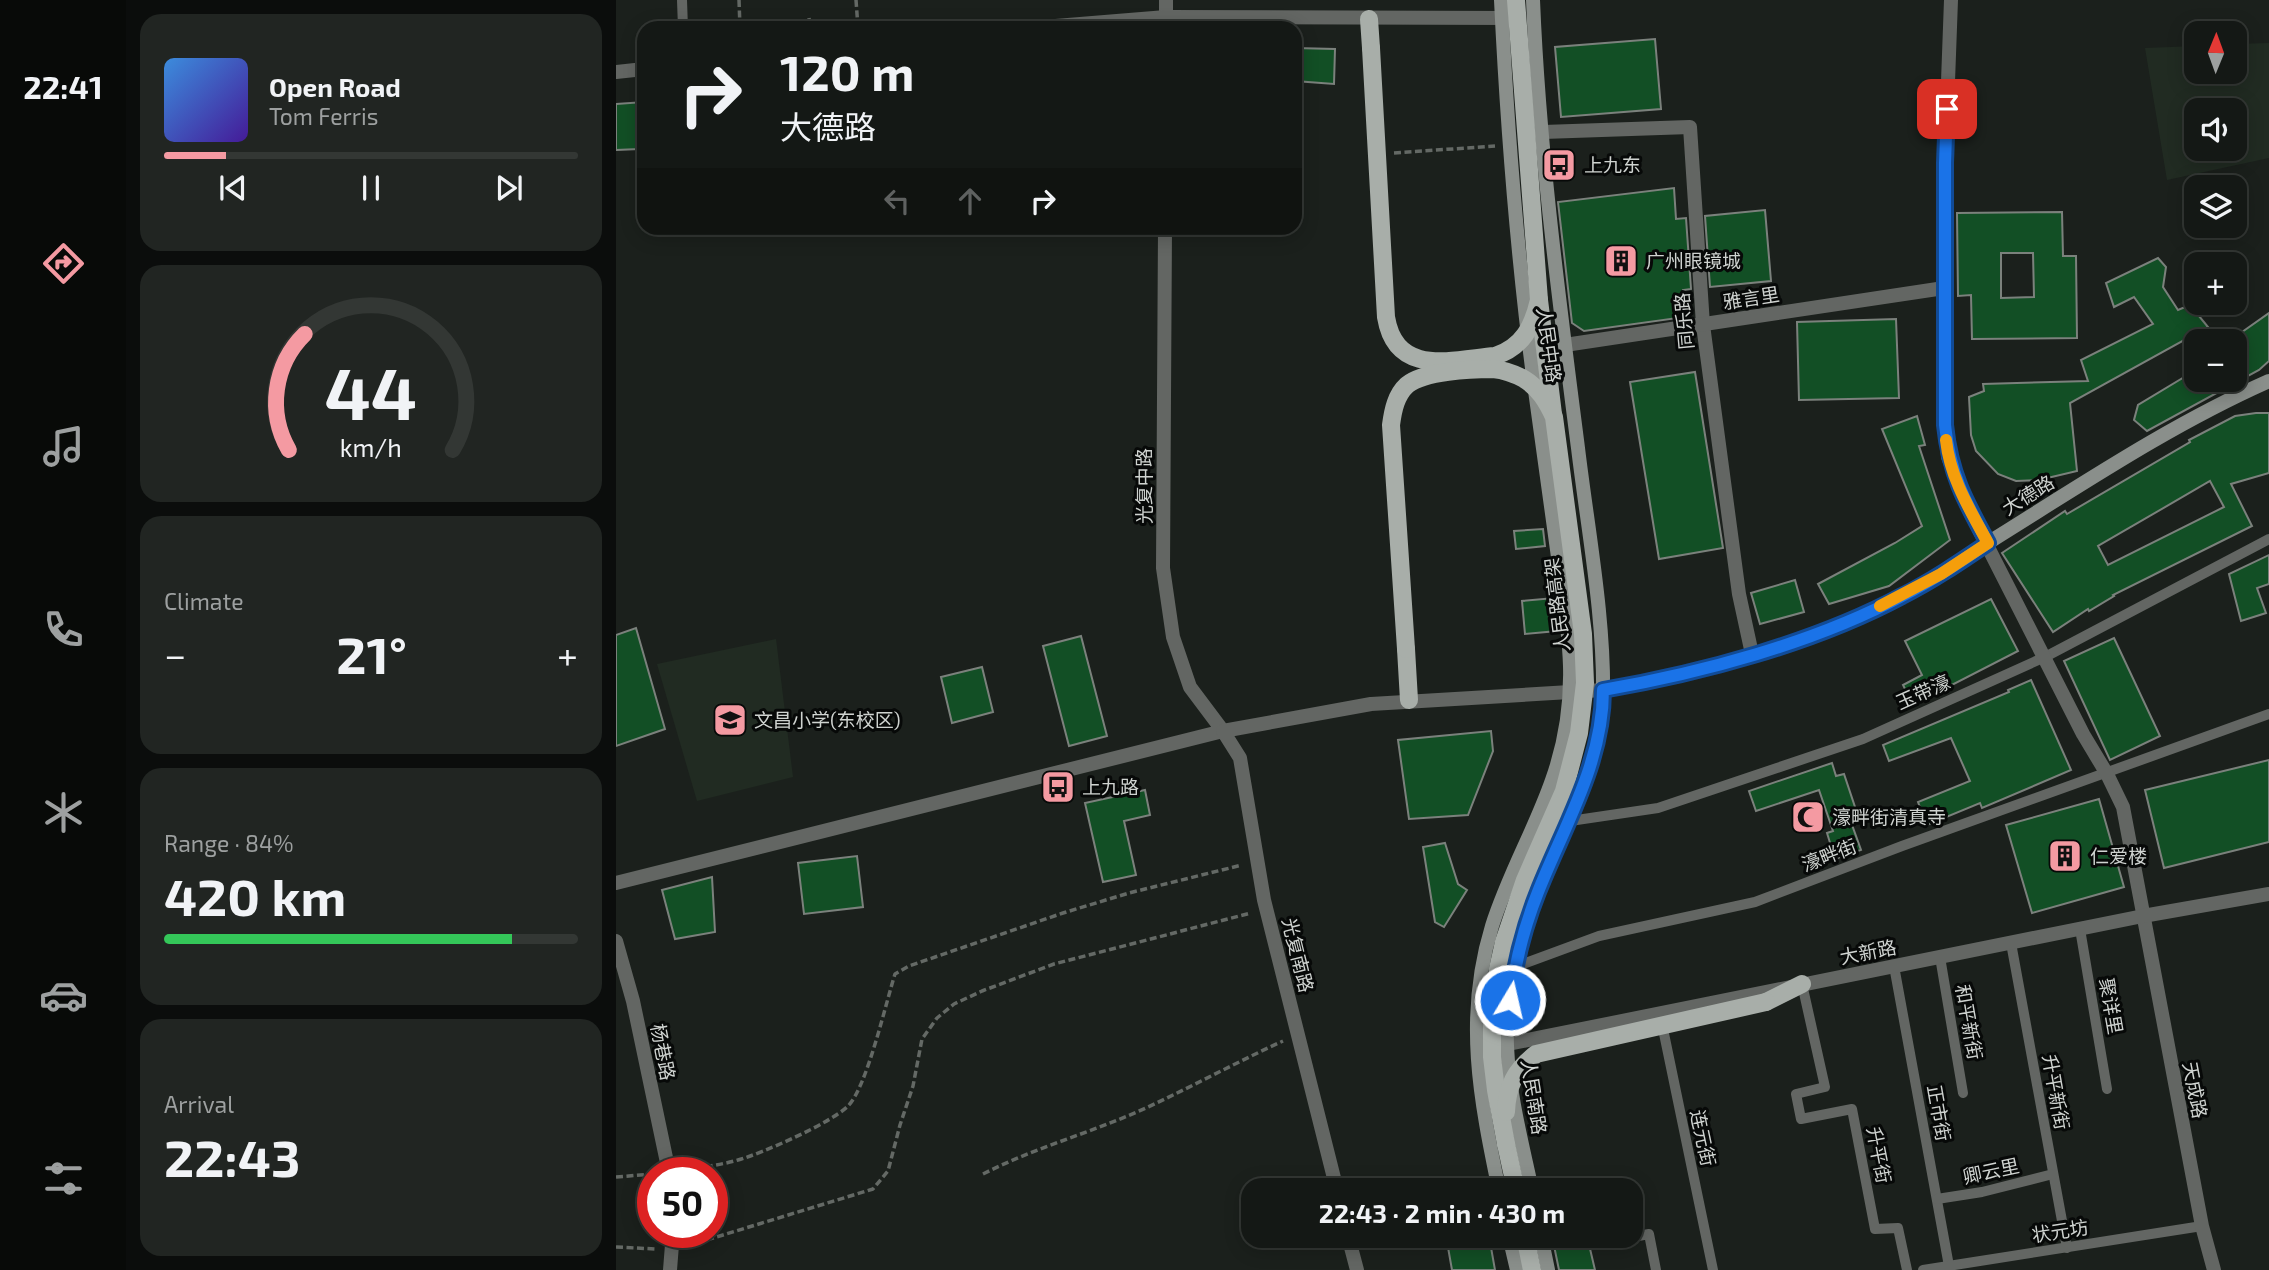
<!DOCTYPE html>
<meta charset="utf-8">
<style>
:root{--surface:#141815;--page:#212522;--text:#f1f3f6;--muted:#9da0a0;--line:#333734;--accent:#f49aa2}
body{margin:0;font-family:"Exo 2","Noto Sans SC",sans-serif;background:var(--page);color:var(--text);height:100vh;display:flex;flex-direction:column;font-size:26px;white-space:nowrap}
*{box-sizing:border-box;margin:0}
p{font-size:23px;color:var(--muted)}
.icon{flex:none;width:38px;height:38px;fill:none;stroke:currentColor;stroke-width:2;stroke-linecap:round;stroke-linejoin:round}
.map{position:relative;flex:1;overflow:hidden}
.drawer{display:flex;flex-direction:column;gap:14px;padding:14px;background:#0b0d0c;width:490px}
.drawer>*{flex:none}
.guide{position:absolute;left:21px;top:21px;width:665px;height:214px;border-radius:21px;box-shadow:0 4px 18px #0003,0 0 0 2px var(--line);background:#141815;color:var(--text);overflow:hidden}
.needle{width:46px;rotate:1deg}
.tools{position:absolute;left:1568px;top:21px;display:grid;gap:14px}
.tools a{display:grid;place-items:center;width:63px;height:63px;border-radius:14px;background:var(--surface);box-shadow:0 4px 18px #0003,0 0 0 2px var(--line);font-size:35px}
.speed{position:absolute;left:21px;top:1157px;display:flex;gap:14px;font-size:35px;font-weight:700;text-align:center}
.speed>*{display:grid;place-content:center;width:91px;height:91px;border-radius:50%;background:var(--surface);box-shadow:0 4px 18px #0003,0 0 0 2px var(--line);line-height:1}
.speed .limit{border:10px solid #d22;background:#fff;color:#111}
.pin{position:absolute;display:grid;place-items:center;width:60px;height:60px;color:#fff;margin:-30px;border-radius:14px;box-shadow:0 4px 10px #0006}
.me{position:absolute;width:77px;margin:-38px;rotate:9deg;stroke-linejoin:round;filter:drop-shadow(0 0 5px #0008)}
.turn{display:flex;align-items:center;gap:24px;height:147px;padding:0 28px;font-size:32px}
.turn .icon{width:91px;height:91px;stroke-width:2.5}
.turn b{display:block;font-size:49px;line-height:60px}
.lanes{display:flex;align-items:center;height:66px;padding:0 28px;background:#0003;justify-content:center;gap:35px;direction:ltr}
.lanes .off{opacity:.35}
.big{font-size:52px;font-weight:700;line-height:1.1}
.drawer .tile{flex:1;display:flex;flex-direction:column;justify-content:center;gap:10px;min-width:0;padding:0 24px;border-radius:21px;background:var(--page)}
.drawer .dial{align-items:center;gap:0}
.dial svg{height:182px;overflow:visible;fill:none;stroke:var(--line);stroke-width:7;stroke-linecap:round;text-anchor:middle}
.dial text{fill:var(--text);stroke:none}
.song{display:flex;align-items:center;gap:21px}
.cover{width:84px;height:84px;border-radius:10px;background:linear-gradient(135deg,hsl(210 70% 55%),hsl(260 70% 35%))}
.played{height:7px;border-radius:4px;background:linear-gradient(90deg,var(--accent) 15%,var(--line) 15%)}
.keys{display:flex;justify-content:space-around;direction:ltr}
.heat{display:flex;justify-content:space-between;align-items:center;font-size:38px;direction:ltr}
.charge{height:10px;border-radius:5px;background:linear-gradient(90deg,#34c759 84%,var(--line) 0)}
.trip{position:absolute;left:625px;top:1178px;width:402px;height:70px;border-radius:21px;background:var(--surface);box-shadow:0 4px 18px #0003,0 0 0 2px var(--line);font-weight:700;line-height:70px;text-align:center}
main{display:flex;flex:1;min-height:0}
.tabs{display:flex;flex-direction:column;width:126px;justify-content:space-around;align-items:center;background:#080a08;color:var(--muted)}
.tabs .icon{width:49px;height:49px}
.tabs .current{color:var(--accent)}
.tabs b{font-size:32px;color:var(--text)}
.map>svg:first-child{display:block}
</style>
<main>
<nav class="tabs">
<b>22:41</b>
<svg class="icon current" aria-label="directions" viewBox="0 0 24 24"><path d="M12 3l9 9-9 9-9-9zM9 14v-3h6M13 9l2 2-2 2"/></svg>
<svg class="icon" aria-label="music" viewBox="0 0 24 24"><path d="M9 18V5l10-2v13"/><circle cx="6" cy="18" r="3"/><circle cx="16" cy="16" r="3"/></svg>
<svg class="icon" aria-label="phone" viewBox="0 0 24 24"><path d="M5 4h4l2 5-3 2q2 4 5 5l2-3 5 2v4C11 20 4 13 5 4z"/></svg>
<svg class="icon" aria-label="climate" viewBox="0 0 24 24"><path d="M12 3v18M4 7l16 10M4 17L20 7"/></svg>
<svg class="icon" aria-label="car" viewBox="0 0 24 24"><path d="M5 17H2v-5l4-1 3-4h7l3 4 3 1v5h-3M9 17h6M6 11h13"/><circle cx="7" cy="17" r="2"/><circle cx="17" cy="17" r="2"/></svg>
<svg class="icon" aria-label="filters" viewBox="0 0 24 24"><path d="M4 7h16M4 17h16"/><circle cx="9" cy="7" r="2"/><circle cx="15" cy="17" r="2"/></svg>
</nav>
<section class="drawer">
<div class="tile">
<div class="song"><i class="cover"></i><div><b>Open Road</b><p>Tom Ferris</p></div></div>
<div class="played"></div>
<div class="keys"><svg class="icon" aria-label="previous" viewBox="0 0 24 24"><path d="M18 5L8 12l10 7zM5 5v14"/></svg><svg class="icon" aria-label="pause" viewBox="0 0 24 24"><path d="M8 5v14M16 5v14"/></svg><svg class="icon" aria-label="next" viewBox="0 0 24 24"><path d="M6 5l10 7-10 7zM19 5v14"/></svg></div>
</div>
<div class="tile dial"><svg viewBox="0 0 100 80">
<path d="M14 69A42 42 0 1 1 86 69"/>
<path d="M14 69A42 42 0 0 1 21 18" stroke="#f49aa2"/>
<text x="50" y="56" font-size="32" font-weight="700">44</text>
<text x="50" y="72" font-size="11">km/h</text>
</svg></div>
<div class="tile"><p>Climate</p>
<div class="heat"><a>−</a><b class="big">21°</b><a>+</a></div>
</div>
<div class="tile"><p>Range · 84%</p><b class="big">420 km</b><div class="charge"></div></div>
<div class="tile"><p>Arrival</p><b class="big">22:43</b></div>
</section>
<div class="map">
<svg width="1653" height="1270" viewBox="0 0 1653 1270">
<rect width="100%" height="100%" fill="#1b201c"/>
<!-- built -->
<g fill="#212b22" fill-rule="evenodd">
<path d="M 1653,43 L 1653,158 L 1551,180 L 1529,48 L 1580,46 L 1580,72 L 1619,72 L 1619,44 ZM 1580,110 L 1619,110 L 1619,149 L 1580,149 Z"/>
<path d="M 160,639 L 177,777 L 81,801 L 41,664 Z"/>
</g>
<!-- building -->
<g fill="#124f25" stroke="#7b817c" stroke-width="2" fill-rule="evenodd">
<path d="M 1039,39 L 1045,109 L 945,117 L 939,47 Z"/>
<path d="M 679,48 L 719,49 L 718,84 L 679,81 Z"/>
<path d="M 28,102 L 28,135 L 23,135 L 23,149 L 0,150 L 0,104 Z"/>
<path d="M 1058,188 L 1060,219 L 1070,218 L 1075,289 L 1067,290 L 1069,317 L 968,331 L 956,323 L 942,202 Z"/>
<path d="M 1149,210 L 1155,281 L 1094,287 L 1089,216 Z"/>
<path d="M 1446,212 L 1447,256 L 1460,256 L 1461,338 L 1356,339 L 1355,295 L 1342,296 L 1341,213 ZM 1385,253 L 1417,253 L 1418,297 L 1385,298 Z"/>
<path d="M 1542,258 L 1550,267 L 1547,287 L 1562,310 L 1574,305 L 1592,327 L 1454,403 L 1461,471 L 1423,480 L 1400,481 L 1382,474 L 1360,451 L 1355,435 L 1353,397 L 1368,391 L 1367,384 L 1472,381 L 1465,360 L 1537,324 L 1518,297 L 1498,307 L 1490,283 Z"/>
<path d="M 1653,313 L 1653,361 L 1643,370 L 1531,431 L 1518,420 L 1522,405 L 1580,370 L 1580,380 L 1619,380 L 1619,337 Z"/>
<path d="M 1280,319 L 1283,398 L 1183,400 L 1181,322 Z"/>
<path d="M 1079,372 L 1107,548 L 1043,559 L 1014,382 Z"/>
<path d="M 1640,413 L 1653,413 L 1653,473 L 1615,484 L 1636,526 L 1497,595 L 1498,596 L 1473,611 L 1472,609 L 1437,632 L 1386,553 L 1449,511 L 1451,514 L 1574,442 L 1573,440 L 1619,416 ZM 1594,481 L 1608,507 L 1492,565 L 1482,546 Z"/>
<path d="M 1301,416 L 1309,445 L 1303,446 L 1334,540 L 1273,586 L 1213,604 L 1202,584 L 1279,543 L 1306,526 L 1266,429 Z"/>
<path d="M 927,529 L 929,546 L 900,549 L 898,531 Z"/>
<path d="M 1653,555 L 1653,584 L 1641,588 L 1650,613 L 1625,621 L 1613,574 Z"/>
<path d="M 1179,580 L 1188,612 L 1144,624 L 1135,593 Z"/>
<path d="M 938,598 L 941,631 L 909,634 L 906,601 Z"/>
<path d="M 1375,599 L 1402,651 L 1297,705 L 1287,685 L 1306,675 L 1289,641 Z"/>
<path d="M 20,628 L 49,729 L 0,746 L 0,635 Z"/>
<path d="M 465,636 L 491,736 L 453,746 L 427,646 Z"/>
<path d="M 1498,638 L 1544,736 L 1494,760 L 1448,661 Z"/>
<path d="M 366,667 L 377,712 L 336,723 L 325,677 Z"/>
<path d="M 1415,680 L 1455,770 L 1366,808 L 1364,803 L 1311,825 L 1302,802 L 1354,781 L 1335,738 L 1273,761 L 1267,745 L 1393,692 L 1392,690 Z"/>
<path d="M 875,731 L 877,751 L 852,815 L 793,819 L 782,740 Z"/>
<path d="M 1653,760 L 1653,842 L 1548,868 L 1529,790 Z"/>
<path d="M 1216,763 L 1220,776 L 1228,774 L 1243,819 L 1235,822 L 1245,850 L 1219,859 L 1211,833 L 1217,831 L 1203,790 L 1140,811 L 1133,791 Z"/>
<path d="M 529,790 L 534,815 L 508,821 L 520,875 L 487,882 L 469,803 Z"/>
<path d="M 1483,799 L 1508,887 L 1416,913 L 1390,825 Z"/>
<path d="M 829,843 L 842,884 L 851,890 L 828,927 L 819,922 L 807,847 Z"/>
<path d="M 241,856 L 247,907 L 188,914 L 182,863 Z"/>
<path d="M 96,877 L 99,932 L 59,939 L 46,890 Z"/>
<path d="M 830,1236 L 873,1236 L 879,1270 L 836,1270 Z"/>
<path d="M 936,1236 L 971,1236 L 979,1270 L 943,1270 Z"/>
</g>
<g fill="none" stroke-linecap="round" stroke-linejoin="round">
<!-- path -->
<g stroke="#646965" stroke-width="3.5" stroke-dasharray="7 3.5" stroke-linecap="butt">
<path d="M 123,0 L 124,28"/>
<path d="M 240,0 L 242,28"/>
<path d="M 193,18 L 194,28"/>
<path d="M 778,153 L 879,146"/>
<path d="M 69,1170 C 86,1167 105,1165 122,1160 C 147,1153 215,1123 232,1106 C 251,1087 270,1002 279,974 L 293,966 L 447,913 L 513,893 L 626,865"/>
<path d="M 367,1174 C 420,1147 478,1132 532,1107 C 577,1086 621,1062 667,1041"/>
<path d="M 0,1177 L 37,1174"/>
<path d="M 71,1246 L 257,1189 L 272,1171 L 284,1125 L 297,1086 L 306,1039 L 321,1018 L 338,1004 L 366,991 L 438,964 L 635,913"/>
<path d="M 0,1247 L 40,1249"/>
</g>
<!-- service -->
<g stroke="#636663" stroke-width="10">
<path d="M 66,0 L 67,28"/>
<path d="M 954,821 L 1042,808 L 1247,739 L 1429,657 L 1653,539"/>
<path d="M 1464,929 L 1491,1089"/>
<path d="M 1395,943 L 1451,1248"/>
<path d="M 1324,957 L 1347,1093"/>
<path d="M 1278,966 L 1333,1266"/>
<path d="M 899,967 L 983,936 L 1139,902 L 1286,846 L 1653,714"/>
<path d="M 1186,984 L 1209,1087 L 1180,1094 L 1185,1119 L 1236,1109 L 1259,1229 L 1282,1228 L 1291,1270"/>
<path d="M 1046,1024 L 1097,1270"/>
<path d="M 1321,1199 L 1366,1192 L 1437,1174"/>
<path d="M 988,1236 L 990,1242 L 1033,1234 L 1040,1270"/>
<path d="M 1307,1270 L 1586,1226"/>
</g>
<!-- minor -->
<g stroke="#636663" stroke-width="14">
<path d="M 550,28 L 550,0"/>
<path d="M 927,132 L 1074,127 L 1087,325 L 1123,594 L 1136,654"/>
<path d="M 949,345 L 1328,288"/>
<path d="M 0,883 L 607,731 L 574,687 L 557,637 L 547,568 L 549,228"/>
</g>
<!-- tertiary -->
<g stroke="#636663" stroke-width="14">
<path d="M 1335,0 L 1329,163 L 1328,359 L 1329,425 L 1332,457 L 1350,504 L 1467,734 L 1491,774 L 1507,807 L 1586,1226 L 1598,1270"/>
<path d="M 415,28 L 550,17 L 896,18"/>
<path d="M 0,72 L 28,69"/>
<path d="M 0,941 L 17,1001 L 53,1172"/>
<path d="M 882,1046 L 1527,916 L 1653,894"/>
<path d="M 721,1190 L 648,900 L 624,758 L 607,731 L 755,704 L 987,690"/>
<path d="M 732,1236 L 741,1270"/>
<path d="M 54,1270 L 57,1232"/>
</g>
<!-- secondary -->
<g stroke="#8a8f8b" stroke-width="14">
<path d="M 987,690 C 1088,672 1192,644 1284,597 C 1317,581 1347,559 1378,539 C 1468,483 1556,424 1653,381"/>
<path d="M 883,1190 C 864,1099 848,1017 876,926 C 892,875 919,829 936,780 C 949,744 955,704 954,666 C 953,630 947,593 942,557 C 934,497 925,436 917,376 C 901,252 891,125 885,0"/>
<path d="M 916,1190 C 906,1143 893,1094 891,1046 C 889,994 903,940 922,892 C 946,831 985,770 987,703 C 989,618 972,532 962,448 C 943,300 923,149 917,0"/>
<path d="M 893,1236 L 901,1270"/>
<path d="M 925,1236 L 932,1270"/>
</g>
<!-- primary -->
<g stroke="#a8aea9" stroke-width="18">
<path d="M 753,19 L 755,48"/>
<path d="M 923,300 L 937,414"/>
<path d="M 790,649 L 793,700"/>
<path d="M 1150,1002 L 1186,984"/>
<path d="M 890,1144 L 900,1190"/>
<path d="M 909,1236 L 916,1270"/>
</g>
<!-- primary-bridge -->
<g stroke="#a8aea9" stroke-width="18">
<path d="M 755,48 L 770,317 C 780,377 835,360 879,356 C 907,347 917,326 923,300 L 900,0"/>
<path d="M 790,649 L 775,425 C 777,410 780,395 791,385 C 808,371 855,369 877,369 C 887,370 899,374 908,379 C 923,388 931,402 938,417 L 967,634 L 969,683 L 963,733 L 948,791 L 909,880 L 888,942 L 882,969 L 876,1023 L 876,1057 L 880,1090 L 890,1144"/>
<path d="M 890,1112 C 891,1086 899,1070 920,1054 L 1150,1002"/>
</g>
</g>
<g fill="none" stroke-linecap="round" stroke-linejoin="round">
<defs>
<path id="route" d="M 894,1000 C 899,963 908,927 922,892 C 948,826 987,763 987,690 C 1085,673 1198,643 1286,596 C 1316,581 1344,562 1372,543 C 1349,501 1334,474 1329,425 L 1329,163 L 1331,109"/>
</defs>
<!-- route casing -->
<use href="#route" stroke="#114b97" stroke-width="18"/>
<!-- route -->
<use href="#route" stroke="#1a73e8" stroke-width="12"/>
<!-- slow -->
<path stroke="#f59e0b" stroke-width="12" d="M 1264,606 L 1325,574 L 1372,543 C 1354,510 1334,478 1330,440"/>
</g>
<!-- icons -->
<defs>
<symbol id="bus-square" viewBox="-11 -11 22 22"><rect x="-9" y="-9" width="18" height="18" rx="4" fill="#f49aa2" stroke="#070908"/><path d="M-5-6H5V4H4V6H2V4H-2V6H-4V4H-5ZM-3.5-4V0h7V-4ZM-3.5 1.2v1.5H-2V1.2ZM2 1.2v1.5H3.5V1.2Z" fill="#111"/></symbol>
<symbol id="building-square" viewBox="-11 -11 22 22"><rect x="-9" y="-9" width="18" height="18" rx="4" fill="#f49aa2" stroke="#070908"/><path d="M-4-6H4V6H1V3H-1V6H-4ZM-2.5-4.3h1.7v1.8h-1.7ZM.8-4.3h1.7v1.8H.8ZM-2.5-1h1.7V.8h-1.7ZM.8-1h1.7V.8H.8Z" fill="#111"/></symbol>
<symbol id="school-square" viewBox="-11 -11 22 22"><rect x="-9" y="-9" width="18" height="18" rx="4" fill="#f49aa2" stroke="#070908"/><path d="M0-5L7-2L0 1L-7-2ZM-4 1L0 2.5L4 1V4Q0 6-4 4Z" fill="#111"/></symbol>
<symbol id="mosque-square" viewBox="-11 -11 22 22"><rect x="-9" y="-9" width="18" height="18" rx="4" fill="#f49aa2" stroke="#070908"/><path d="M3.5-4.9A6 6 0 1 0 3.5 4.9A5 5 0 1 1 3.5-4.9Z" fill="#111"/></symbol>
</defs>
<g fill-rule="evenodd">
<use href="#bus-square" x="924" y="146" width="38" height="38"/>
<use href="#building-square" x="986" y="242" width="38" height="38"/>
<use href="#school-square" x="95" y="701" width="38" height="38"/>
<use href="#bus-square" x="423" y="768" width="38" height="38"/>
<use href="#mosque-square" x="1173" y="798" width="38" height="38"/>
<use href="#building-square" x="1430" y="837" width="38" height="38"/>
</g>
<g text-anchor="middle" stroke-width="6" stroke-linejoin="round" paint-order="stroke">
<!-- poi labels -->
<g font-size="19" fill="#cfd3d0" stroke="#070908" text-anchor="start">
<text x="968" y="172">上九东</text>
<text x="1030" y="268">广州眼镜城</text>
<text x="138" y="727">文昌小学(东校区)</text>
<text x="466" y="794">上九路</text>
<text x="1216" y="824">濠畔街清真寺</text>
<text x="1474" y="863">仁爱楼</text>
</g>
<!-- street labels -->
<g font-size="19" fill="#cfd3d0" stroke="#070908">
<text transform="translate(1135 298) rotate(-9)" y="7">雅言里</text>
<text transform="translate(1068 321) rotate(-95)" y="7">同乐路</text>
<text transform="translate(933 345) rotate(82)" y="7">人民中路</text>
<text transform="translate(528 486) rotate(-90)" y="7">光复中路</text>
<text transform="translate(1412 495) rotate(-32)" y="7">大德路</text>
<text transform="translate(941 605) rotate(-97)" y="7">人民路高架</text>
<text transform="translate(1307 692) rotate(-24)" y="7">玉带濠</text>
<text transform="translate(1213 855) rotate(-21)" y="7">濠畔街</text>
<text transform="translate(1252 952) rotate(-11)" y="7">大新路</text>
<text transform="translate(682 955) rotate(76)" y="7">光复南路</text>
<text transform="translate(1495 1006) rotate(80)" y="7">聚详里</text>
<text transform="translate(1353 1022) rotate(80)" y="7">和平新街</text>
<text transform="translate(47 1052) rotate(79)" y="7">杨巷路</text>
<text transform="translate(1579 1090) rotate(79)" y="7">天成路</text>
<text transform="translate(1440 1092) rotate(80)" y="7">升平新街</text>
<text transform="translate(918 1097) rotate(81)" y="7">人民南路</text>
<text transform="translate(1323 1113) rotate(80)" y="7">正市街</text>
<text transform="translate(1087 1138) rotate(78)" y="7">连元街</text>
<text transform="translate(1263 1155) rotate(79)" y="7">升平街</text>
<text transform="translate(1375 1171) rotate(-12)" y="7">卿云里</text>
<text transform="translate(1444 1231) rotate(-9)" y="7">状元坊</text>
</g>
</g>
</svg>
<div class="tools">
<a><svg class="needle" viewBox="-14 -14 28 28"><path d="M0-13l5 13h-10z" fill="#e53935"/><path d="M0 13l5-13h-10z" fill="#9da0a0"/></svg></a>
<a><svg class="icon" aria-label="sound" viewBox="0 0 24 24"><path d="M4 9h4l5-4v14l-5-4H4zM17 9q2 3 0 6"/></svg></a>
<a><svg class="icon" aria-label="layers" viewBox="0 0 24 24"><path d="M12 4l9 5-9 5-9-5zM3 14l9 5 9-5"/></svg></a>
<a>+</a>
<a>−</a>
</div>
<div class="speed"><div class="limit">50</div></div>
<div class="pin" style="left:1331px;top:109px;background:#d93025"><svg class="icon" aria-label="arrive" viewBox="0 0 24 24"><path d="M6 21V4h12l-3 4 3 4H6"/></svg></div>
<svg class="me" style="left:894px;top:1000px" viewBox="-20 -20 40 40"><circle r="17" fill="#1a73e8" stroke="#fff" stroke-width="3"/><path d="M0-11L8 9 0 5-8 9z" fill="#fff"/></svg>
<div class="trip">22:43 · 2 min · 430 m</div>
<div class="guide">
<div class="turn"><svg class="icon" aria-label="right" viewBox="0 0 24 24"><path d="M7 20v-9h11M14 6l5 5-5 5"/></svg><div><b>120 m</b>大德路</div></div>
<div class="lanes"><svg class="icon off" aria-label="left" viewBox="0 0 24 24"><path d="M17 20v-9H6M10 6l-5 5 5 5"/></svg><svg class="icon off" aria-label="ahead" viewBox="0 0 24 24"><path d="M12 20V5M6 11l6-6 6 6"/></svg><svg class="icon" aria-label="right" viewBox="0 0 24 24"><path d="M7 20v-9h11M14 6l5 5-5 5"/></svg></div>
</div>
</div>
</main>
